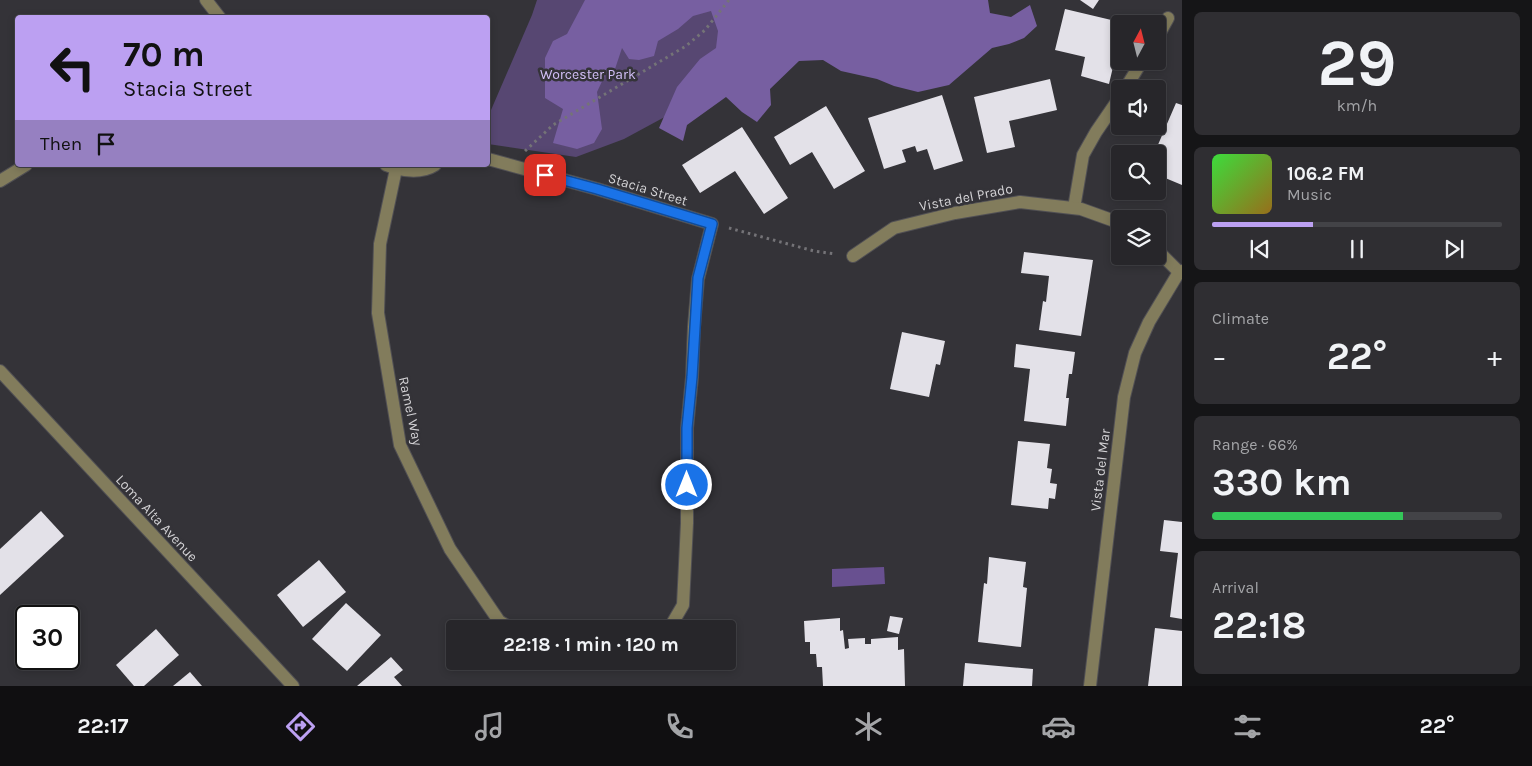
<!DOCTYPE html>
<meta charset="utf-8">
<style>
:root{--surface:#27262a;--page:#2f2e32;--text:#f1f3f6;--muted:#a4a5a8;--line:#434347;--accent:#bca0f2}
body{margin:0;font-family:Karla,sans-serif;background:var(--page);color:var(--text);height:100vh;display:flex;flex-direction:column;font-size:19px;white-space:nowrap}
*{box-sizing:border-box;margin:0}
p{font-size:16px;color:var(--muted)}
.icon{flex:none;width:28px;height:28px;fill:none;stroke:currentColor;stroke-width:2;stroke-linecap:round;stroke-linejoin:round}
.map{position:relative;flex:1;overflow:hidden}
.drawer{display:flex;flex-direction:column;gap:12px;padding:12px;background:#151517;width:350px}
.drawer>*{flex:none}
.hud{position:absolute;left:15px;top:15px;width:475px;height:152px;border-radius:5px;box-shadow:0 2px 8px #0003,0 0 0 1px var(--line);background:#bca0f2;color:#111;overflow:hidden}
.needle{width:32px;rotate:7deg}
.controls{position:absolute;left:1111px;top:15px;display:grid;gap:10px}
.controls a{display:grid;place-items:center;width:55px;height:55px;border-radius:5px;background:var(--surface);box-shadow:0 2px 8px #0003,0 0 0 1px var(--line);font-size:25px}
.speed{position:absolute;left:15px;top:605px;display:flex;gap:10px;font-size:25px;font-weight:700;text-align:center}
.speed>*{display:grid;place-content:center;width:65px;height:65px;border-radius:50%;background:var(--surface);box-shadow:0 2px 8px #0003,0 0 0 1px var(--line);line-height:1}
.speed .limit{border:2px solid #111;border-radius:8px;background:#fff;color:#111}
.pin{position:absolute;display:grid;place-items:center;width:42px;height:42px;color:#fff;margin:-21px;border-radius:10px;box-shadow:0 2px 8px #0006}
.me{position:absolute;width:55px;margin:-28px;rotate:0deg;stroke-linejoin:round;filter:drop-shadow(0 0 4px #0008)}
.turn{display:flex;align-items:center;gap:18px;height:105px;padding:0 25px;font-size:22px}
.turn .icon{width:65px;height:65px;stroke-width:2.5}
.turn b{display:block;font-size:35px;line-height:42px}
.then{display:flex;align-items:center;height:48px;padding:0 25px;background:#0003;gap:10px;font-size:19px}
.big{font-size:38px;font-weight:700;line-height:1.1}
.drawer .widget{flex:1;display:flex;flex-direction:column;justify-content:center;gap:8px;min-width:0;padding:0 18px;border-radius:8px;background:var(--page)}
.drawer .dial{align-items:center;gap:0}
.dial b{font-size:65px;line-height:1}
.song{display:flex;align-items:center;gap:15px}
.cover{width:60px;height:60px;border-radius:8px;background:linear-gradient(135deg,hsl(120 70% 55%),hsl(40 70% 35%))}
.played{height:5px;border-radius:2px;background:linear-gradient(90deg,var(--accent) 35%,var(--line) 35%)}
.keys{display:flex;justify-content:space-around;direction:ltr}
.heat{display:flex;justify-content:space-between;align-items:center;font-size:28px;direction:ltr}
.charge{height:8px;border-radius:4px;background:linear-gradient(90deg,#34c759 66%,var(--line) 0)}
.trip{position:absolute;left:446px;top:620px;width:290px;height:50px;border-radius:5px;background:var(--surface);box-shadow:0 2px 8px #0003,0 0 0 1px var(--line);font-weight:700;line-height:50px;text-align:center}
.tabs{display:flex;height:80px;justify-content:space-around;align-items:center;background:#100f11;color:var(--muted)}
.tabs .icon{width:35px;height:35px}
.tabs .on{color:var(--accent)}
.tabs b{font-size:22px;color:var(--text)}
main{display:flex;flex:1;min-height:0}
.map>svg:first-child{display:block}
</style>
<main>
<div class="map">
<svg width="1182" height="686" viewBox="0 0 1182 686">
<rect width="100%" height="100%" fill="#343338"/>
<!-- green -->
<path fill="#574772" d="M 537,0 L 846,0 L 746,73 L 624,139 L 576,157 L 488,144 L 488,117 L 532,15 Z"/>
<!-- forest -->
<path fill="#775fa1" d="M 585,0 L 988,0 L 990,13 L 1011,17 L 1030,5 L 1037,26 L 1024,38 L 1009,44 L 992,48 L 949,85 L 918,92 L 894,86 L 877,79 L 841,71 L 823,60 L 799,61 L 770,89 L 771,105 L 757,122 L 742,112 L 726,97 L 687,125 L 683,141 L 659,128 L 677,87 L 700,59 L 716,48 L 718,31 L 711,11 L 693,16 L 678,29 L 658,41 L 654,56 L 639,60 L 629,59 L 622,48 L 615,69 L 605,75 L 597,92 L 602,129 L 594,143 L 577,149 L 553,143 L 563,109 L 545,98 L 545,58 L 553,41 L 567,34 Z"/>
<!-- water -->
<path fill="#685090" d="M 884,567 L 885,584 L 832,587 L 832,569 Z"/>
<!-- building -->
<g fill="#e3e1e8">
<path d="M 1080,0 L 1099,0 L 1093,9 Z"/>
<path d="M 1065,9 L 1124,23 L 1120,24 L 1120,37 L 1109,84 L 1081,76 L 1085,57 L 1055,50 Z"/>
<path d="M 1050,79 L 1057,110 L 1009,121 L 1015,147 L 987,153 L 974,97 Z"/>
<path d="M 942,95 L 963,161 L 934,170 L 927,149 L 917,152 L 915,146 L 902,150 L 906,162 L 884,169 L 868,118 Z"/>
<path d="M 1176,103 L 1182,105 L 1182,185 L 1158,175 L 1158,154 L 1154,154 Z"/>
<path d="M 826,106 L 865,171 L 834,189 L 812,152 L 790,165 L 774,137 Z"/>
<path d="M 742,127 L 788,198 L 764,214 L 735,171 L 700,193 L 682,165 Z"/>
<path d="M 1024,252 L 1093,260 L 1081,336 L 1039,330 L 1043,301 L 1046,302 L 1049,276 L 1021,273 Z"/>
<path d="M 902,332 L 945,341 L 940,365 L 936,364 L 929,397 L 890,389 Z"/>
<path d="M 1016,344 L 1075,352 L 1072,374 L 1069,374 L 1066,398 L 1069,398 L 1066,426 L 1024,421 L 1030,369 L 1014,367 Z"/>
<path d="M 1018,441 L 1050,444 L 1047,468 L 1052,469 L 1050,483 L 1057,484 L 1055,499 L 1049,498 L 1048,509 L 1011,505 Z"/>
<path d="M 41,511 L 64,536 L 0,595 L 0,549 Z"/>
<path d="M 1164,520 L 1182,522 L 1182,619 L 1170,617 L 1178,553 L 1160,551 Z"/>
<path d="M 989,557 L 1026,562 L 1023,587 L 1027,588 L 1021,647 L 978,642 L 984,583 L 987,584 Z"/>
<path d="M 319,560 L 346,592 L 303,627 L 277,595 Z"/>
<path d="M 346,603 L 381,635 L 347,671 L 312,639 Z"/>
<path d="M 890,616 L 903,618 L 899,634 L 887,631 Z"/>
<path d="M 840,618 L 840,631 L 843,630 L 845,649 L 849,648 L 848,639 L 865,638 L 865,644 L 871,644 L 871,639 L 898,637 L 898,650 L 904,649 L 905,686 L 823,686 L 822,667 L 817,667 L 816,654 L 810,654 L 810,642 L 805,642 L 804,621 Z"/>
<path d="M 1155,628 L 1182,631 L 1182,686 L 1148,686 Z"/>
<path d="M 156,629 L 179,655 L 144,686 L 134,686 L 116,665 Z"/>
<path d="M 391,657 L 403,670 L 394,677 L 402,686 L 357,686 Z"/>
<path d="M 965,663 L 1033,669 L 1032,686 L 963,686 Z"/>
<path d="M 190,672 L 202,686 L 173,686 Z"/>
</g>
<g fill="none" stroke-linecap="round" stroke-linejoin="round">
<defs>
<g id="minor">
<path d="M 206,0 L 220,18"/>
<path d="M 1158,36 L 1168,18"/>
<path d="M 1125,89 L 1142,61"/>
<path d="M 488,159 L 597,189 L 712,224 L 698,279 L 694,327 L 692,377 L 687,428 L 687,523 L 683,605 L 669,629"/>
<path d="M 386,165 C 401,171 421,174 435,165"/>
<path d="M 396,169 L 380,244 L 378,313 L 400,445 L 450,549 L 499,621 L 512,629"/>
<path d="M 0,181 L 26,165"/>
<path d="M 1074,208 L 1083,155 L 1096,132 L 1120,97"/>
<path d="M 1158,251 L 1179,272"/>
<path d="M 853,256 L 894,228 L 955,213 L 1020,202 L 1081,209 L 1120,223"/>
<path d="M 0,371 L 293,686"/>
<path d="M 1090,686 L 1124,397 L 1135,353 L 1149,322 L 1179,272 L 1182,271"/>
</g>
</defs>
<!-- minor casing -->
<use href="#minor" stroke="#515054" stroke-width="14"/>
<!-- path -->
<g stroke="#747377" stroke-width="3" stroke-dasharray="2.5 4" stroke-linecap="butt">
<path d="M 525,151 L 553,125 L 686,46 L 705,30 L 729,0"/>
<path d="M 729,228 L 814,251 L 835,254"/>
</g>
<!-- minor -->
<use href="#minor" stroke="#827c5c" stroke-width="12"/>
</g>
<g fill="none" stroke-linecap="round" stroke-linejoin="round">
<defs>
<path id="route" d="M 545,175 L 597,189 L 712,224 L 698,278 L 692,377 L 687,428 L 687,485"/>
</defs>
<!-- route casing -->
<use href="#route" stroke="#114b97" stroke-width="12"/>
<!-- route -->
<use href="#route" stroke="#1a73e8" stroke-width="9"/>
</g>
<g text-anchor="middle" stroke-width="5" stroke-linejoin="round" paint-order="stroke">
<!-- park labels -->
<g font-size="14" fill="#d3c0f8" stroke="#343338">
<text x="588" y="79">Worcester Park</text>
</g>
<!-- street labels -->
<g font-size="14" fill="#d3d2d5" stroke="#343338">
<text transform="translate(648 189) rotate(17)" y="5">Stacia Street</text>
<text transform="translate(966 197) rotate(-11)" y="5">Vista del Prado</text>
<text transform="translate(411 411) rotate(78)" y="5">Ramel Way</text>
<text transform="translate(1100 470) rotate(-83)" y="5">Vista del Mar</text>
<text transform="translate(157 518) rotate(47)" y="5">Loma Alta Avenue</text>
</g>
</g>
</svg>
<div class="controls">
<a><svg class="needle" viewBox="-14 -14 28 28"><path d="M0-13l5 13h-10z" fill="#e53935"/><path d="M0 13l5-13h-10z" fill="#a4a5a8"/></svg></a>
<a><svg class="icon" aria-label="sound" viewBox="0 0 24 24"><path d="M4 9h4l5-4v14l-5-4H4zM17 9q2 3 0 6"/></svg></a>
<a><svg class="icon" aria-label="search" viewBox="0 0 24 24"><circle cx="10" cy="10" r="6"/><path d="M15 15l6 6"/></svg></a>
<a><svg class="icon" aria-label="layers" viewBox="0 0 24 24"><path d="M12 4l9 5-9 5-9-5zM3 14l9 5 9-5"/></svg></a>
</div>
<div class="speed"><div class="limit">30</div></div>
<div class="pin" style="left:545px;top:175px;background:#d93025"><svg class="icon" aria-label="arrive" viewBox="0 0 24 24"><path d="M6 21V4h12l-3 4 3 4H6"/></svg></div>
<svg class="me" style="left:687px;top:485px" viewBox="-20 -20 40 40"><circle r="17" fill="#1a73e8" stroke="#fff" stroke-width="3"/><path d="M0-11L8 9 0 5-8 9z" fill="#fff"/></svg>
<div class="trip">22:18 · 1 min · 120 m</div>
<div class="hud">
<div class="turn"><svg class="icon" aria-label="left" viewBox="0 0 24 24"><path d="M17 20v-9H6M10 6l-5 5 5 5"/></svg><div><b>70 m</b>Stacia Street</div></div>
<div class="then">Then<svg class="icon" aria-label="arrive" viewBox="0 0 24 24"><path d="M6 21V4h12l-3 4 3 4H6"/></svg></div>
</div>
</div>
<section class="drawer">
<div class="widget dial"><b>29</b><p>km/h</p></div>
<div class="widget">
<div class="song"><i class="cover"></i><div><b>106.2 FM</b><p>Music</p></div></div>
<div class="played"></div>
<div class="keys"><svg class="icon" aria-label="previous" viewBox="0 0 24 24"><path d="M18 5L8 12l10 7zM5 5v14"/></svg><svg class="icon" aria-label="pause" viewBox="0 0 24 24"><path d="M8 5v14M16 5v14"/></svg><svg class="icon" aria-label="next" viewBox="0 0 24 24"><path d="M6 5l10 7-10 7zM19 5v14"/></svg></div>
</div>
<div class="widget"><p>Climate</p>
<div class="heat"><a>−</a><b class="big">22°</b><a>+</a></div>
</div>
<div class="widget"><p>Range · 66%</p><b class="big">330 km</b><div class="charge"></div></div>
<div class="widget"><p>Arrival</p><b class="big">22:18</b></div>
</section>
</main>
<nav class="tabs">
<b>22:17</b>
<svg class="icon on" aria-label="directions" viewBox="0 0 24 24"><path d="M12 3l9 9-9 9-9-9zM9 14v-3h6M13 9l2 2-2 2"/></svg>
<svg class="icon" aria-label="music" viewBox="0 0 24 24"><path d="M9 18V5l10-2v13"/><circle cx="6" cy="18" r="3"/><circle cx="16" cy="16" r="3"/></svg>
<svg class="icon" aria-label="phone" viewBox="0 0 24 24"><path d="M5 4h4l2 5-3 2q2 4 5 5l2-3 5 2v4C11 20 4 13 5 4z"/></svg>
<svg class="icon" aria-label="climate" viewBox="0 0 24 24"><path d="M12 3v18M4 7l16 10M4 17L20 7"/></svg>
<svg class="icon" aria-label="car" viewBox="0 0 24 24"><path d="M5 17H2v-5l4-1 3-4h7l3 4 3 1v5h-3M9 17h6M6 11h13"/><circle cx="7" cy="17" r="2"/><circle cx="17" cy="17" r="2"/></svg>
<svg class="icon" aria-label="filters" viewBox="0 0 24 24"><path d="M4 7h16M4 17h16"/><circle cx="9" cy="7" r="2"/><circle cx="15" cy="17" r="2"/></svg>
<b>22°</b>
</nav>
